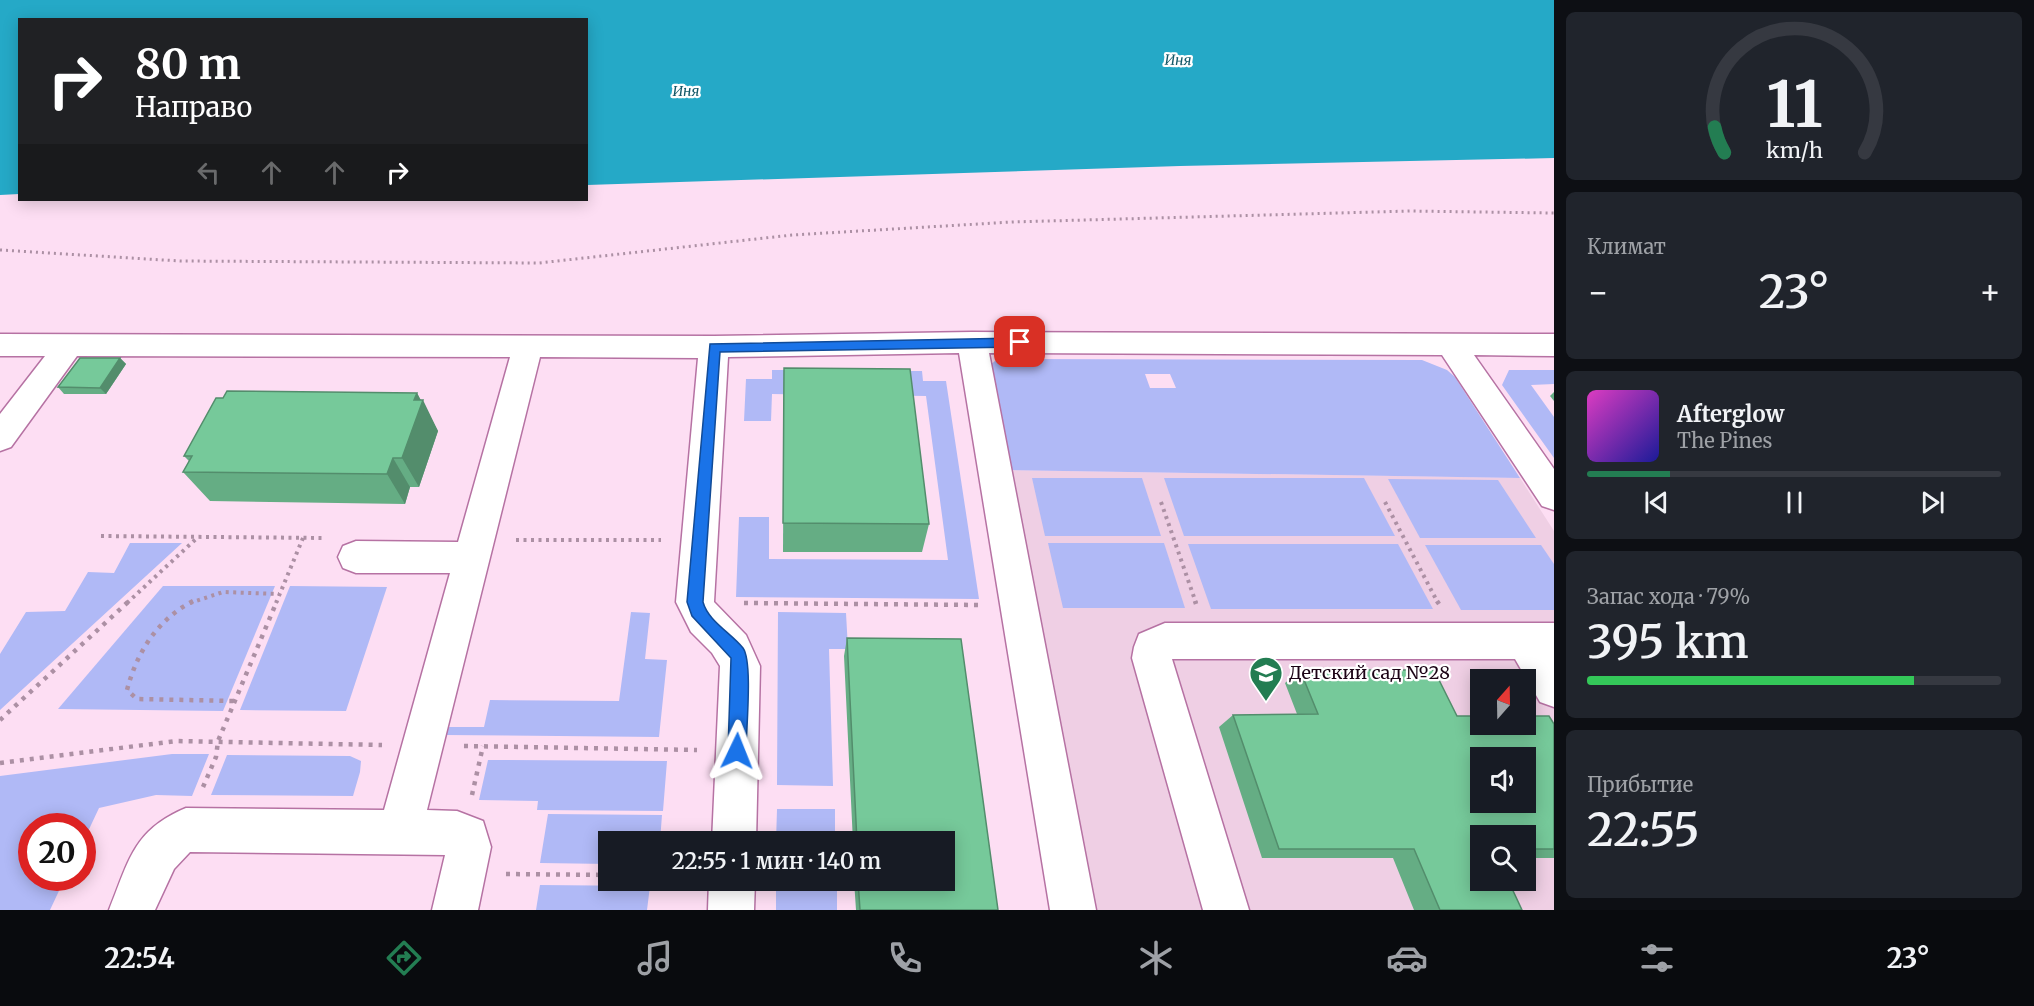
<!DOCTYPE html>
<html lang="ru">
<meta charset="utf-8">
<style>
:root{--surface:#171b24;--page:#20242c;--text:#f1f3f6;--muted:#9ea1a6;--line:#363941;--accent:#237d52}
body{margin:0;font-family:Merriweather,serif;background:var(--page);color:var(--text);height:100vh;display:flex;flex-direction:column;font-size:22px;white-space:nowrap}
*{box-sizing:border-box;margin:0}
p{font-size:20px;color:var(--muted)}
.icon{flex:none;width:33px;height:33px;fill:none;stroke:currentColor;stroke-width:2;stroke-linecap:round;stroke-linejoin:round}
.map{position:relative;flex:1;overflow:hidden}
.drawer{display:flex;flex-direction:column;gap:12px;padding:12px;background:#0d0f14;width:480px}
.drawer>*{flex:none}
.banner{position:absolute;left:18px;top:18px;width:570px;height:183px;border-radius:0px;box-shadow:0 3px 15px #0003;background:#202124;color:#fff;overflow:hidden}
.needle{width:39px;rotate:20deg}
.tools{position:absolute;left:1470px;top:669px;display:grid;gap:12px}
.tools a{display:grid;place-items:center;width:66px;height:66px;border-radius:0px;background:var(--surface);box-shadow:0 3px 15px #0003;font-size:30px}
.speed{position:absolute;left:18px;top:813px;display:flex;gap:12px;font-size:30px;font-weight:700;text-align:center}
.speed>*{display:grid;place-content:center;width:78px;height:78px;border-radius:50%;background:var(--surface);box-shadow:0 3px 15px #0003;line-height:1}
.speed .limit{border:9px solid #d22;background:#fff;color:#111}
.pin{position:absolute;display:grid;place-items:center;width:51px;height:51px;color:#fff;margin:-26px;border-radius:12px;box-shadow:0 3px 9px #0006}
.me{position:absolute;width:66px;margin:-33px;rotate:2deg;stroke-linejoin:round;filter:drop-shadow(0 0 4px #0008)}
.turn{display:flex;align-items:center;gap:21px;height:126px;padding:0 18px;font-size:27px}
.turn .icon{width:78px;height:78px;stroke-width:2.5}
.turn b{display:block;font-size:42px;line-height:51px}
.lanes{display:flex;align-items:center;height:57px;padding:0 18px;background:#0003;justify-content:center;gap:30px;direction:ltr}
.lanes .off{opacity:.35}
.big{font-size:45px;font-weight:600;line-height:1.1}
.drawer .card{flex:1;display:flex;flex-direction:column;justify-content:center;gap:9px;min-width:0;padding:0 21px;border-radius:9px;background:var(--page)}
.drawer .dial{align-items:center;gap:0}
.dial svg{height:156px;overflow:visible;fill:none;stroke:var(--line);stroke-width:7;stroke-linecap:round;text-anchor:middle}
.dial text{fill:var(--text);stroke:none}
.song{display:flex;align-items:center;gap:18px}
.cover{width:72px;height:72px;border-radius:9px;background:linear-gradient(135deg,hsl(310 70% 55%),hsl(240 70% 35%))}
.played{height:6px;border-radius:3px;background:linear-gradient(90deg,var(--accent) 20%,var(--line) 20%)}
.keys{display:flex;justify-content:space-around;direction:ltr}
.heat{display:flex;justify-content:space-between;align-items:center;font-size:33px;direction:ltr}
.charge{height:9px;border-radius:4px;background:linear-gradient(90deg,#34c759 79%,var(--line) 0)}
.trip{position:absolute;left:598px;top:831px;width:357px;height:60px;border-radius:0px;background:var(--surface);box-shadow:0 3px 15px #0003;font-weight:600;line-height:60px;text-align:center}
.menu{display:flex;height:96px;justify-content:space-around;align-items:center;background:#090b0e;color:var(--muted)}
.menu .icon{width:42px;height:42px}
.menu .current{color:var(--accent)}
.menu b{font-size:27px;color:var(--text)}
main{display:flex;flex:1;min-height:0}
.map>svg:first-child{display:block}
</style>
<main>
<div class="map">
<svg width="1554" height="910" viewBox="0 0 1554 910">
<rect width="100%" height="100%" fill="#fddef3"/>
<!-- built -->
<path fill="#efcfe4" fill-rule="evenodd" d="M 1005,470 L 1520,478 L 1554,531 L 1554,910 L 1095,910 ZM 1480,680 L 1526,680 L 1526,724 L 1480,724 ZM 1480,758 L 1526,758 L 1526,802 L 1480,802 ZM 1480,836 L 1526,836 L 1526,880 L 1480,880 Z"/>
<!-- green -->
<g fill="#b0b9f6" fill-rule="evenodd">
<path d="M 1005,359 L 1422,360 L 1447,370 L 1455,377 L 1520,478 L 1005,470 L 990,365 L 995,361 ZM 1145,374 L 1170,374 L 1176,388 L 1150,388 Z"/>
<path d="M 772,370 L 826,370 L 827,395 L 772,394 L 771,421 L 744,421 L 746,379 L 772,379 Z"/>
<path d="M 1509,370 L 1554,370 L 1554,384 L 1531,385 L 1554,417 L 1554,458 L 1502,385 Z"/>
<path d="M 856,371 L 922,371 L 923,381 L 946,381 L 979,599 L 736,597 L 739,517 L 769,517 L 769,559 L 948,560 L 926,396 L 857,395 Z"/>
<path d="M 1032,478 L 1142,478 L 1161,536 L 1045,536 Z"/>
<path d="M 1164,478 L 1364,478 L 1395,536 L 1184,536 Z"/>
<path d="M 1388,479 L 1498,480 L 1536,538 L 1420,538 Z"/>
<path d="M 130,543 L 182,543 L 0,710 L 0,654 L 26,612 L 65,611 L 88,572 L 114,573 Z"/>
<path d="M 1048,543 L 1164,543 L 1185,608 L 1063,608 Z"/>
<path d="M 1188,544 L 1398,544 L 1433,609 L 1211,609 Z"/>
<path d="M 1425,545 L 1541,545 L 1554,564 L 1554,610 L 1461,610 Z"/>
<path d="M 163,586 L 275,586 L 223,711 L 58,709 Z"/>
<path d="M 290,586 L 387,587 L 346,711 L 240,710 Z"/>
<path d="M 631,612 L 650,613 L 645,659 L 667,660 L 659,737 L 445,735 L 447,727 L 484,727 L 490,700 L 619,701 Z"/>
<path d="M 778,612 L 846,613 L 848,649 L 829,649 L 833,786 L 777,785 Z"/>
<path d="M 172,754 L 209,754 L 192,796 L 156,795 L 99,808 L 83,842 L 82,826 L 32,826 L 32,878 L 65,878 L 50,910 L 0,910 L 0,776 Z"/>
<path d="M 227,755 L 350,756 L 361,761 L 360,772 L 353,796 L 211,795 Z"/>
<path d="M 488,760 L 667,761 L 663,811 L 537,810 L 538,801 L 479,800 Z"/>
<path d="M 777,809 L 835,809 L 835,841 L 776,841 Z"/>
<path d="M 548,814 L 662,815 L 660,841 L 609,842 L 609,864 L 540,863 Z"/>
<rect x="776" y="881" width="61" height="29"/>
<path d="M 540,885 L 650,886 L 647,910 L 536,910 Z"/>
</g>
<!-- water -->
<path fill="#25a9c7" d="M 0,0 L 1554,0 L 1554,158 L 1180,166 L 587,185 L 586,20 L 20,20 L 19,194 L 0,195 Z"/>
<g fill="none" stroke-linecap="round" stroke-linejoin="round">
<defs>
<g id="minor">
<path d="M 972,332 L 1554,334 L 1554,356 L 1474,355 L 1554,469 L 1554,510 L 1542,506 L 1442,355 L 989,353 L 1096,910 L 1050,910 L 959,353 L 728,357 L 714,602 L 746,635 L 760,666 L 756,842 L 712,842 L 720,666 L 712,653 L 691,632 L 676,602 L 698,358 L 540,357 L 427,810 L 457,811 L 483,821 L 491,847 L 478,910 L 432,910 L 445,855 L 190,852 L 174,869 L 155,910 L 109,910 C 129,861 133,830 186,808 L 384,810 L 450,573 L 356,573 L 343,568 L 338,557 L 343,546 L 356,541 L 458,542 L 510,357 L 77,356 L 11,447 L 0,451 L 0,414 L 45,356 L 0,356 L 0,334 L 714,336 Z"/>
<path d="M 1165,623 L 1554,623 L 1554,707 L 1540,702 L 1515,659 L 1172,659 L 1249,910 L 1203,910 L 1132,658 L 1134,647 L 1139,634 Z"/>
<path d="M 709,880 L 755,880 L 754,910 L 708,910 Z"/>
</g>
</defs>
<!-- minor casing -->
<use href="#minor" stroke="#b672a3" stroke-width="3"/>
<!-- path-far2 -->
<path stroke="#ac90a4" stroke-width="3" stroke-dasharray="2 4" stroke-linecap="butt" d="M 0,250 L 180,261 L 539,263 L 792,235 L 1012,222 L 1410,211 L 1554,213"/>
<!-- path-far1 -->
<g stroke="#ac90a4" stroke-width="4" stroke-dasharray="3 4.5" stroke-linecap="butt">
<path d="M 1161,502 L 1196,603"/>
<path d="M 1385,502 L 1438,603"/>
<path d="M 101,536 L 325,538"/>
<path d="M 516,540 L 661,540"/>
<path d="M 127,603 L 197,538"/>
<path d="M 190,603 L 223,592 L 279,594"/>
<path d="M 276,603 L 303,538"/>
</g>
<!-- path -->
<g stroke="#ac90a4" stroke-width="4.5" stroke-dasharray="4 6" stroke-linecap="butt">
<path d="M 193,601 C 157,620 137,652 127,690 L 137,699 L 235,701"/>
<path d="M 1195,601 L 1196,604"/>
<path d="M 1437,601 L 1439,604"/>
<path d="M 744,603 L 979,605"/>
<path d="M 0,720 L 129,601"/>
<path d="M 464,746 L 697,750"/>
<path d="M 0,763 L 176,741 L 382,745"/>
<path d="M 203,787 L 216,757 L 218,741 L 277,601"/>
<path d="M 472,795 L 483,746"/>
<path d="M 506,874 L 609,875"/>
</g>
<!-- minor -->
<use href="#minor" fill="#fff" fill-rule="evenodd"/>
</g>
<!-- wall -->
<g fill="#65ad84">
<path d="M 120,358 L 126,364 L 106,394 L 64,394 L 58,387 Z"/>
<path d="M 784,368 L 929,524 L 922,552 L 783,552 Z"/>
<path d="M 1554,392 L 1554,401 L 1550,396 Z"/>
<path d="M 417,393 L 438,431 L 419,487 L 410,487 L 405,504 L 210,501 L 183,472 L 189,461 L 184,456 L 223,398 Z"/>
<path d="M 847,638 L 998,910 L 856,910 L 854,880 L 945,880 L 945,842 L 853,842 L 844,656 Z"/>
<path d="M 1300,670 L 1457,716 L 1554,724 L 1554,858 L 1526,858 L 1526,836 L 1480,836 L 1522,910 L 1414,910 L 1393,858 L 1262,858 L 1219,727 L 1233,715 L 1297,714 L 1285,683 Z"/>
</g>
<!-- shaded-wall -->
<g fill="#538d6c">
<path d="M 120,358 L 126,364 L 106,394 L 100,388 Z"/>
<path d="M 417,393 L 422,403 L 423,400 L 438,431 L 419,487 L 402,458 L 414,400 Z"/>
<path d="M 393,458 L 410,487 L 405,504 L 387,474 Z"/>
</g>
<!-- building -->
<g fill="#76c99a" stroke="#538d6c" stroke-width="1.5" fill-rule="evenodd">
<path d="M 80,358 L 120,358 L 100,388 L 58,387 Z"/>
<path d="M 784,368 L 910,369 L 929,524 L 783,523 Z"/>
<path d="M 227,391 L 417,393 L 414,400 L 423,400 L 402,458 L 393,458 L 387,474 L 183,472 L 192,456 L 184,456 L 216,398 L 223,398 Z"/>
<path d="M 847,638 L 961,639 L 998,910 L 860,910 L 858,880 L 945,880 L 945,842 L 857,842 Z"/>
<path d="M 1300,670 L 1434,670 L 1457,716 L 1480,716 L 1480,724 L 1526,724 L 1526,716 L 1549,716 L 1554,724 L 1554,849 L 1526,849 L 1526,836 L 1480,836 L 1480,880 L 1508,880 L 1522,910 L 1440,910 L 1414,849 L 1279,849 L 1233,715 L 1318,714 ZM 1480,758 L 1526,758 L 1526,802 L 1480,802 Z"/>
</g>
<!-- route -->
<path fill="#1a73e8" stroke="#114b97" stroke-width="1.5" d="M 1020,338 L 1026,342 L 1020,347 L 720,352 L 703,602 C 708,621 731,633 743,648 C 753,662 746,731 746,751 L 743,757 L 737,760 L 731,757 L 728,751 L 731,658 L 692,616 L 687,602 L 710,344 Z"/>
<!-- icons -->
<defs>
<symbol id="school-pin" viewBox="-11 -11 22 30"><path d="M0 17L-7.5 6A9.5 9.5 0 1 1 7.5 6Z" fill="#237d52" stroke="#fff"/><path d="M0-5L7-2L0 1L-7-2ZM-4 1L0 2.5L4 1V4Q0 6-4 4Z" fill="#fff"/></symbol>
</defs>
<g fill-rule="evenodd">
<use href="#school-pin" x="1247" y="654" width="38" height="52"/>
</g>
<g text-anchor="middle" stroke-width="4.5" stroke-linejoin="round" paint-order="stroke">
<!-- far-water labels -->
<g font-size="14" font-style="italic" fill="#155969" stroke="#fff">
<text transform="translate(1178 60) rotate(1)" y="5">Иня</text>
<text x="686" y="96">Иня</text>
</g>
<!-- near-poi labels -->
<g font-size="18" fill="#1b0315" stroke="#fff" text-anchor="start">
<text x="1289" y="679">Детский сад №28</text>
</g>
</g>
</svg>
<div class="tools">
<a><svg class="needle" viewBox="-14 -14 28 28"><path d="M0-13l5 13h-10z" fill="#e53935"/><path d="M0 13l5-13h-10z" fill="#9ea1a6"/></svg></a>
<a><svg class="icon" aria-label="sound" viewBox="0 0 24 24"><path d="M4 9h4l5-4v14l-5-4H4zM17 9q2 3 0 6"/></svg></a>
<a><svg class="icon" aria-label="search" viewBox="0 0 24 24"><circle cx="10" cy="10" r="6"/><path d="M15 15l6 6"/></svg></a>
</div>
<div class="speed"><div class="limit">20</div></div>
<div class="pin" style="left:1020px;top:342px;background:#d93025"><svg class="icon" aria-label="arrive" viewBox="0 0 24 24"><path d="M6 21V4h12l-3 4 3 4H6"/></svg></div>
<svg class="me" style="left:737px;top:751px" viewBox="-20 -20 40 40"><path d="M0-17L14 15 0 8-14 15z" fill="#1a73e8" stroke="#fff" stroke-width="4"/></svg>
<div class="trip">22:55 · 1 мин · 140 m</div>
<div class="banner">
<div class="turn"><svg class="icon" aria-label="right" viewBox="0 0 24 24"><path d="M7 20v-9h11M14 6l5 5-5 5"/></svg><div><b>80 m</b>Направо</div></div>
<div class="lanes"><svg class="icon off" aria-label="left" viewBox="0 0 24 24"><path d="M17 20v-9H6M10 6l-5 5 5 5"/></svg><svg class="icon off" aria-label="ahead" viewBox="0 0 24 24"><path d="M12 20V5M6 11l6-6 6 6"/></svg><svg class="icon off" aria-label="ahead" viewBox="0 0 24 24"><path d="M12 20V5M6 11l6-6 6 6"/></svg><svg class="icon" aria-label="right" viewBox="0 0 24 24"><path d="M7 20v-9h11M14 6l5 5-5 5"/></svg></div>
</div>
</div>
<section class="drawer">
<div class="card dial"><svg viewBox="0 0 100 80">
<path d="M14 69A42 42 0 1 1 86 69"/>
<path d="M14 69A42 42 0 0 1 9 56" stroke="#237d52"/>
<text x="50" y="56" font-size="32" font-weight="700">11</text>
<text x="50" y="72" font-size="11">km/h</text>
</svg></div>
<div class="card"><p>Климат</p>
<div class="heat"><a>−</a><b class="big">23°</b><a>+</a></div>
</div>
<div class="card">
<div class="song"><i class="cover"></i><div><b>Afterglow</b><p>The Pines</p></div></div>
<div class="played"></div>
<div class="keys"><svg class="icon" aria-label="previous" viewBox="0 0 24 24"><path d="M18 5L8 12l10 7zM5 5v14"/></svg><svg class="icon" aria-label="pause" viewBox="0 0 24 24"><path d="M8 5v14M16 5v14"/></svg><svg class="icon" aria-label="next" viewBox="0 0 24 24"><path d="M6 5l10 7-10 7zM19 5v14"/></svg></div>
</div>
<div class="card"><p>Запас хода · 79%</p><b class="big">395 km</b><div class="charge"></div></div>
<div class="card"><p>Прибытие</p><b class="big">22:55</b></div>
</section>
</main>
<nav class="menu">
<b>22:54</b>
<svg class="icon current" aria-label="directions" viewBox="0 0 24 24"><path d="M12 3l9 9-9 9-9-9zM9 14v-3h6M13 9l2 2-2 2"/></svg>
<svg class="icon" aria-label="music" viewBox="0 0 24 24"><path d="M9 18V5l10-2v13"/><circle cx="6" cy="18" r="3"/><circle cx="16" cy="16" r="3"/></svg>
<svg class="icon" aria-label="phone" viewBox="0 0 24 24"><path d="M5 4h4l2 5-3 2q2 4 5 5l2-3 5 2v4C11 20 4 13 5 4z"/></svg>
<svg class="icon" aria-label="climate" viewBox="0 0 24 24"><path d="M12 3v18M4 7l16 10M4 17L20 7"/></svg>
<svg class="icon" aria-label="car" viewBox="0 0 24 24"><path d="M5 17H2v-5l4-1 3-4h7l3 4 3 1v5h-3M9 17h6M6 11h13"/><circle cx="7" cy="17" r="2"/><circle cx="17" cy="17" r="2"/></svg>
<svg class="icon" aria-label="filters" viewBox="0 0 24 24"><path d="M4 7h16M4 17h16"/><circle cx="9" cy="7" r="2"/><circle cx="15" cy="17" r="2"/></svg>
<b>23°</b>
</nav>
